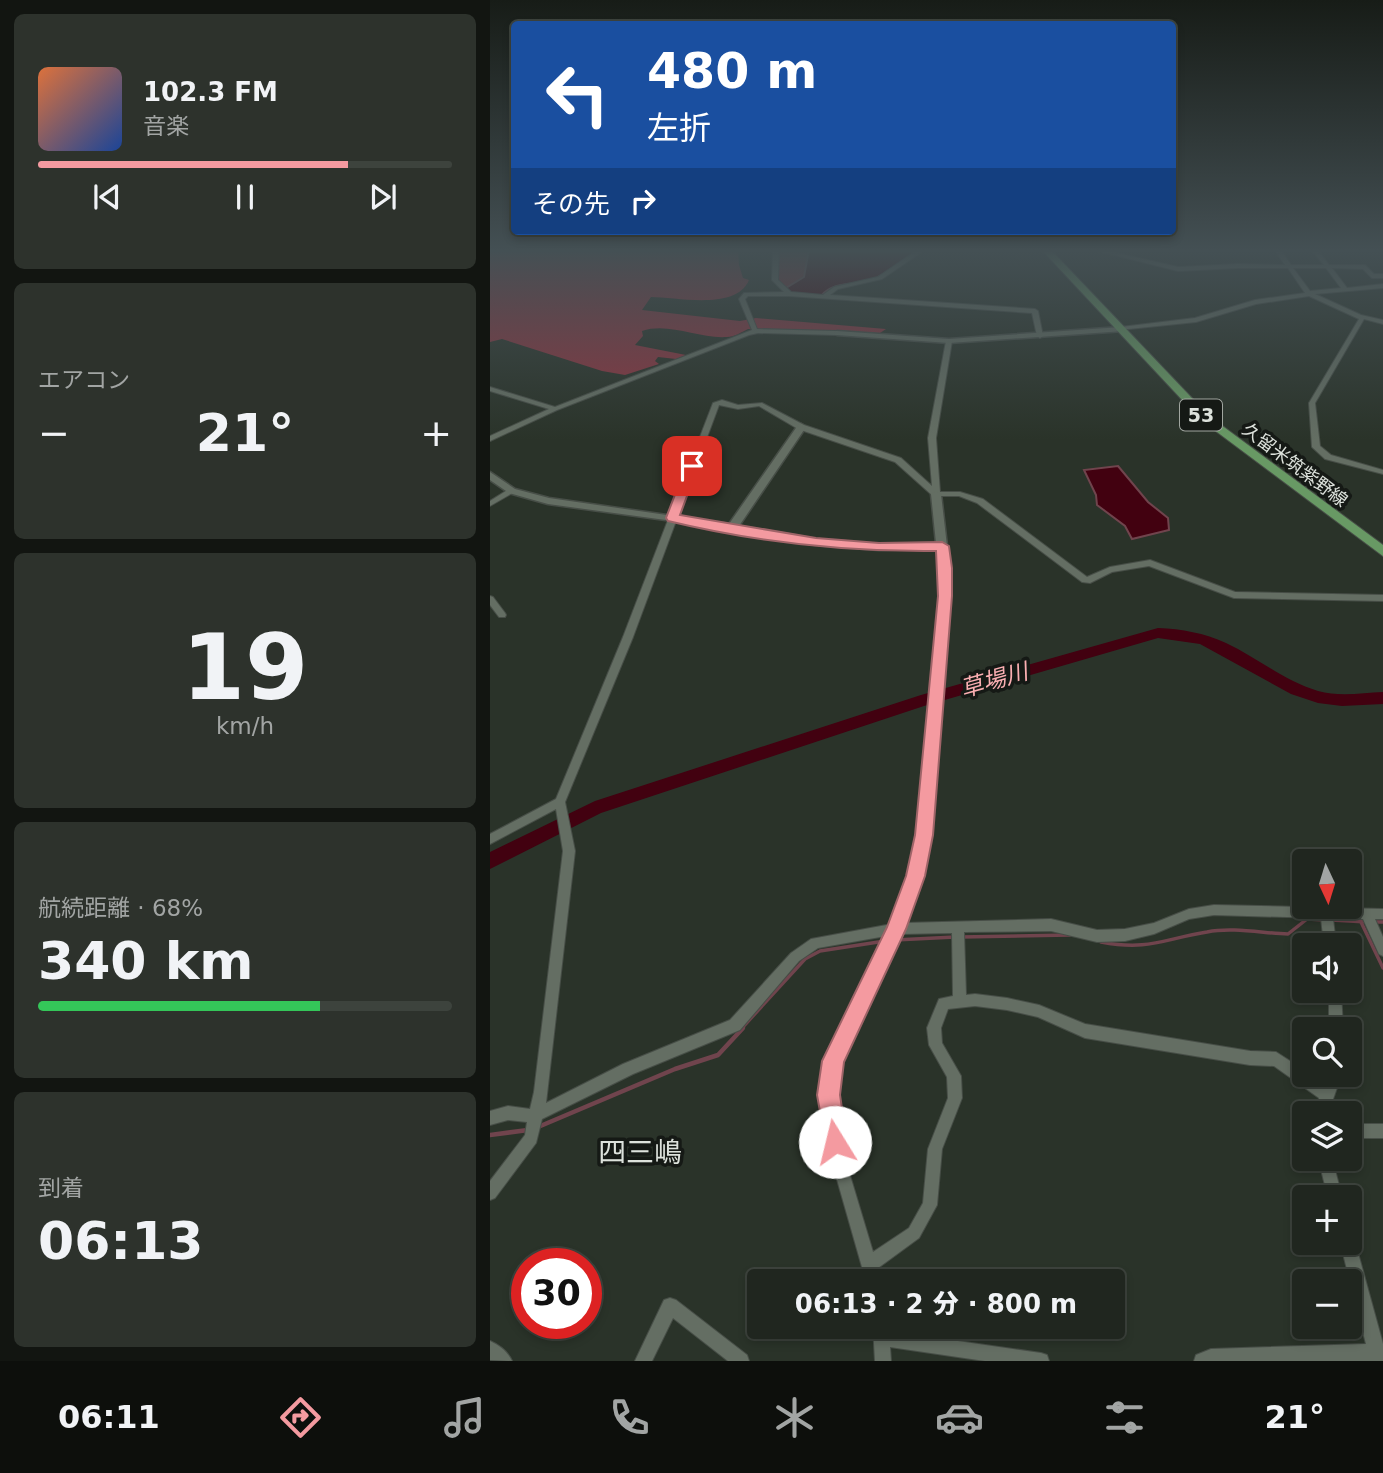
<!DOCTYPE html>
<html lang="ja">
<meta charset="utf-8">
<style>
:root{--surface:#20261f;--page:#2d322c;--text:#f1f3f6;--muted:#a2a5a4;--line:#3d433d;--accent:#f49aa0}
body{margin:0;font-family:"DejaVu Sans","Noto Sans JP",sans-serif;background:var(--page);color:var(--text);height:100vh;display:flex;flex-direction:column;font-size:26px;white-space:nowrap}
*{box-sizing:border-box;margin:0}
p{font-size:23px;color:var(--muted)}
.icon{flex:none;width:38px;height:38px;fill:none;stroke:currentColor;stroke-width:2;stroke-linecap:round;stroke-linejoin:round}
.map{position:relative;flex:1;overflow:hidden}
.details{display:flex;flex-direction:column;gap:14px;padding:14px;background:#121511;width:490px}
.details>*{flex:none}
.guide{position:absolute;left:21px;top:21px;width:665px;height:214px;border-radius:7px;box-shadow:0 4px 10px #0003,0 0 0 2px var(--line);background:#1a4fa0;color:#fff;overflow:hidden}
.needle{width:46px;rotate:176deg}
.tools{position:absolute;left:802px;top:849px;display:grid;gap:14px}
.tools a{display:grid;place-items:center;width:70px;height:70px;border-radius:7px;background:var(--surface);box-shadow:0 4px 10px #0003,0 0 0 2px var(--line);font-size:35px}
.speed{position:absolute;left:21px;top:1248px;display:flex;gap:14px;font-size:35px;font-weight:700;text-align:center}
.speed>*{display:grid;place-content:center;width:91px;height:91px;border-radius:50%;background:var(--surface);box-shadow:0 4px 10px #0003,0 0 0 2px var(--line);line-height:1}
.speed .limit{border:10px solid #d22;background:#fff;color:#111}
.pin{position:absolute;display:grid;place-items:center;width:60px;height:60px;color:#fff;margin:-30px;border-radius:14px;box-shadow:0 4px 10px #0006}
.me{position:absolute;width:77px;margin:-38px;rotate:351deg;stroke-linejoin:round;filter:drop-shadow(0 0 5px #0008)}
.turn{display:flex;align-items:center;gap:24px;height:147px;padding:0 21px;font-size:32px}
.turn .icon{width:91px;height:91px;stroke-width:2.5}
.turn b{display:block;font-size:49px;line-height:60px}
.then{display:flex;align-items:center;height:66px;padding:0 21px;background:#0003;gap:14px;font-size:26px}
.big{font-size:52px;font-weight:800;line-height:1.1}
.details .card{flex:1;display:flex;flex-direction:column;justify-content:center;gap:10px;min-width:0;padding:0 24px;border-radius:10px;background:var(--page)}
.details .dial{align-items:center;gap:0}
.dial b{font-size:91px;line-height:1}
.song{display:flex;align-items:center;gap:21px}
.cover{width:84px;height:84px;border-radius:10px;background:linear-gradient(135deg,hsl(20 70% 55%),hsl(220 70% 35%))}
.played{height:7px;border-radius:4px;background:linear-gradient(90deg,var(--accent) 75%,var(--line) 75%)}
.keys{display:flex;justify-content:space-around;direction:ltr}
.heat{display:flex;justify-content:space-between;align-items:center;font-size:38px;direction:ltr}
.charge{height:10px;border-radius:5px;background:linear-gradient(90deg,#34c759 68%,var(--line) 0)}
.trip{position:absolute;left:257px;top:1269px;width:378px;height:70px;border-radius:7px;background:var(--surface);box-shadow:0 4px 10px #0003,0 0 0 2px var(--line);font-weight:800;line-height:70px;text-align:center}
.menu{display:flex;height:112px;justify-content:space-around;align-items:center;background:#0d0f0c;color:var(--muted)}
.menu .icon{width:49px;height:49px}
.menu .active{color:var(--accent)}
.menu b{font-size:32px;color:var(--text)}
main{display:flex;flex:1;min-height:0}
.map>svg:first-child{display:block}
</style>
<main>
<section class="details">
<div class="card">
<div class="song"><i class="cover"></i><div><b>102.3 FM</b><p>音楽</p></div></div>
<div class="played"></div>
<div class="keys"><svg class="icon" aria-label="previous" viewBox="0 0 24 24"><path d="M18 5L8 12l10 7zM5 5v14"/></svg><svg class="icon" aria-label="pause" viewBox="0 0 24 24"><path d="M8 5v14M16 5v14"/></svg><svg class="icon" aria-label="next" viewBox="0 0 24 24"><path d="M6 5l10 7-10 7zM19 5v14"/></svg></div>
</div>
<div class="card"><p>エアコン</p>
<div class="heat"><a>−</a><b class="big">21°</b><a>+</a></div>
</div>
<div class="card dial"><b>19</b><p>km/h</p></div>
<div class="card"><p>航続距離 · 68%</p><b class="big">340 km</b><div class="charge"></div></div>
<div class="card"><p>到着</p><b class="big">06:13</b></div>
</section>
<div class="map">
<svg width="893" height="1361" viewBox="0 0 893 1361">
<rect width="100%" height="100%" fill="#2a3329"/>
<!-- green -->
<path fill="#7f2b36" d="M 288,249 L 318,249 L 314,276 L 296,288 L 287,281 Z"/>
<!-- forest -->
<path fill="#8d3540" d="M 0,249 L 248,249 L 249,265 L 253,278 L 259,280 C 246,311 187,297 161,297 L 152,310 L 250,321 L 266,318 L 396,329 L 390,333 L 258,329 C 252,332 244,337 237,337 C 209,339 179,322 152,331 L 153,336 L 145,345 L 196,355 L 186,359 L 168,357 L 165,361 L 169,364 L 135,375 L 112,371 L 12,339 L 0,342 Z"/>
<!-- water -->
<g fill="#420110" stroke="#70444d" stroke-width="2">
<path d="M 319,249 L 429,249 C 416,258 401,270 388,277 C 371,287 344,279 331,296 L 302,294 L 296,288 L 314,277 Z"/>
<path d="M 628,466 L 658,502 L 678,518 L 679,530 L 642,539 L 635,526 L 607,505 L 606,495 L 594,470 Z"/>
</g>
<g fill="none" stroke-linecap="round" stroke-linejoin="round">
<!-- stream-far1 -->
<g stroke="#70444d" stroke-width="3.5">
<path d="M 841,920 L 877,922"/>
<path d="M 871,922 L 893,968"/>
<path d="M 883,922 L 893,922"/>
<path d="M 471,937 L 580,935"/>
<path d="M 405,940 L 465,937"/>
<path d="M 611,942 C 659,951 673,939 717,932 C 742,927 772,933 798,934 L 817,919 L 835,920"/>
<path d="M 251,1029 L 315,959 L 330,951 L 395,941"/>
</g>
<!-- stream -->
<g stroke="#70444d" stroke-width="4.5">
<path d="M 48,1127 L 185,1069 L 228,1055 L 253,1028"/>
<path d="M 0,1135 L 38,1130"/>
</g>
<!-- river -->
<path fill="#420110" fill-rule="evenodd" d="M 668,628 C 692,629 714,633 736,643 C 768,658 794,681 828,691 C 849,697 872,693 893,692 L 893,704 L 852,706 L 828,703 L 801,694 L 710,644 L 668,638 L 434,706 L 111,813 L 0,869 L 0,852 L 105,801 L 431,695 Z"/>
<defs>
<g id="minor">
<path d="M 283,249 L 289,249 L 288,280 L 301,292 L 333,295 L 344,287 L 388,277 L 429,249 L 436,249 L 392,279 L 348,289 L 340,295 L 545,309 L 548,311 L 553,336 L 550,338 L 547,336 L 542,313 L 299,296 L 258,296 L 255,299 L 267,329 L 347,331 L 350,333 L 347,335 L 268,333 L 259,335 L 67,410 L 0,441 L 0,436 L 59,409 L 0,391 L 0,387 L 65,407 L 262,330 L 249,299 L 254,293 L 294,292 L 282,280 Z"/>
<path d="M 600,249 L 610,249 L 688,267 L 748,264 L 795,265 L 784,249 L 790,249 L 801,265 L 834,265 L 821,249 L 827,249 L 839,265 L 875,265 L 884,274 L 893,274 L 893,278 L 882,278 L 873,269 L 842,268 L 857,288 L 893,284 L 893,288 L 825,294 L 871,315 L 893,320 L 893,324 L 874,319 L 825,403 L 830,446 L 841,455 L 893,470 L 893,474 L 835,459 L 822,447 L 819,403 L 869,319 L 819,296 L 766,304 L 706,322 L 629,330 L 628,329 L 631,327 L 705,318 L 765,300 L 815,293 L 798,268 L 748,268 L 688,271 ZM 803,268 L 836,268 L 851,288 L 820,291 Z"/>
<path d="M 459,339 L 462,341 L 446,438 L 450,492 L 470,492 L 493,499 L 597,577 L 620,567 L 660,560 L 745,592 L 893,595 L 893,601 L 744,598 L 659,566 L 622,572 L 600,583 L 592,582 L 487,503 L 469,496 L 443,496 L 405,462 L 308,429 L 269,406 L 248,409 L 229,405 L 143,637 L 75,802 L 85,851 L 56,1103 L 133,1064 L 240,1020 L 301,953 L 321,939 L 402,924 L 420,876 L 428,835 L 451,596 L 451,568 L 448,546 L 452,543 L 456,546 L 459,568 L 459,596 L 440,835 L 432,876 L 414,923 L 561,919 L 607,930 L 635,929 L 664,923 L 699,909 L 724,905 L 893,909 L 893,919 L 885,919 L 893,937 L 893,956 L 889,954 L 873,919 L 843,918 L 846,945 L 834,945 L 831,918 L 724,915 L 699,919 L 664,934 L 635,941 L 607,942 L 561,931 L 474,932 L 476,995 L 485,994 L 517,998 L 549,1005 L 595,1024 L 760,1051 L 786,1052 L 814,1070 L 814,1074 L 820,1074 L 834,1085 L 838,1074 L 852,1074 L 838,1113 L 824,1113 L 829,1098 L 784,1066 L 760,1065 L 595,1038 L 548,1017 L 517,1010 L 485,1006 L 458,1009 L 451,1028 L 452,1043 L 471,1076 L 472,1098 L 452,1149 L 447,1205 L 429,1238 L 388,1268 L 392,1281 L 376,1281 L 342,1162 L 331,1095 L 336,1061 L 396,936 L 328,948 L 309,961 L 250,1030 L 143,1074 L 52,1119 L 46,1143 L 5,1198 L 0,1200 L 0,1181 L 35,1135 L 37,1122 L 18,1120 L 0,1125 L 0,1111 L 18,1106 L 40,1109 L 44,1092 L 73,851 L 66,809 L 0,844 L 0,834 L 66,799 L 133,637 L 223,403 L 232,400 L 248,405 L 272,403 L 314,425 L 411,458 L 442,486 L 438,438 L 456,341 ZM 462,933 L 463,996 L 449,999 L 437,1028 L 439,1045 L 457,1077 L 458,1098 L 438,1149 L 433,1203 L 419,1228 L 383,1252 L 356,1162 L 345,1095 L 350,1062 L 410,934 Z"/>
<path d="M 19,489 L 25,489 L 26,491 L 0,506 L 0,501 Z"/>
<path d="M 0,596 L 3,597 L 15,613 L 16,615 L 15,617 L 9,617 L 0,605 Z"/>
<path d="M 839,990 L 851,990 L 853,1029 L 839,1029 Z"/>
<rect x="859" y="1124" width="34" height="14"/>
<path d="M 828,1158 L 842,1158 L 852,1197 L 838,1197 Z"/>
<path d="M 859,1235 L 862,1237 L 865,1242 L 893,1344 L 893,1361 L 704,1361 L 706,1355 L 721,1349 L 876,1344 L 850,1242 L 859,1242 Z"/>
<path d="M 180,1298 L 186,1300 L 257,1355 L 259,1361 L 238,1361 L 183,1318 L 162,1361 L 145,1361 L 174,1300 Z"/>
<path d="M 383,1326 L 399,1326 L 399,1331 L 551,1353 L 557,1355 L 559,1361 L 495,1361 L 400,1347 L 401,1361 L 385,1361 Z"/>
<path d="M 0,1341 C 9,1345 18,1352 22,1361 L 0,1360 Z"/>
</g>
<g id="tertiary">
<path d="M 631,327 L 634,327 L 634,331 L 459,343 L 347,335 L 343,333 L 347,331 L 459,339 Z"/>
<path d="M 311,424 L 316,427 L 249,526 L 326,539 L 389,544 L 446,543 L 441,494 L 446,491 L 451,494 L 457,546 L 456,548 L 389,550 L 326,545 L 183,521 L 58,504 L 19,493 L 0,480 L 0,472 L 25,489 L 59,498 L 239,524 L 308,425 Z"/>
</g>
<path id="primary" d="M 551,249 L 560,249 L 719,416 L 893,545 L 893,556 L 711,420 Z"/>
</defs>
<!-- minor casing -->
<use href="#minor" stroke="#474e47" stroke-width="2"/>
<!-- tertiary casing -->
<use href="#tertiary" stroke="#474e47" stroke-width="3"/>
<!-- primary casing -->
<use href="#primary" stroke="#474e47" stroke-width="2"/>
<!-- minor -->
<use href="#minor" fill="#646e63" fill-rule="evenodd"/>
<!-- tertiary -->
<use href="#tertiary" fill="#646e63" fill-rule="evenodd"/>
<!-- primary -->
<use href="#primary" fill="#689964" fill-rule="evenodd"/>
</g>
<!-- sky -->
<linearGradient id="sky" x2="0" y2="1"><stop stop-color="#171c17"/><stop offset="0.57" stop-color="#445054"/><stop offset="1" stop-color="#445054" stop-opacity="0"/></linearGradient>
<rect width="893" height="440" fill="url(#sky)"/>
<!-- route -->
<path fill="#f49aa0" stroke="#9f6468" stroke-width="2" d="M 202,463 L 208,466 L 190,515 L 326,538 L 389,543 L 452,542 L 459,546 L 462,568 L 462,596 L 443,835 L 435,876 L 416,929 L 354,1062 L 350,1095 L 357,1142 L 353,1150 L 345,1154 L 337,1150 L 327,1095 L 332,1061 L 397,927 L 416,876 L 425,835 L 448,596 L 446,551 C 356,552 265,542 178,521 L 176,518 L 196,466 Z"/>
<g text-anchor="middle" stroke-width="7" stroke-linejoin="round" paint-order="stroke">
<!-- far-street labels -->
<g font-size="18" fill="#dde2dc" stroke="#151915">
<text transform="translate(805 465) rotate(37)" y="6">久留米筑紫野線</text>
</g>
<!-- shield labels -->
<rect fill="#151915" stroke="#a1a6a0" stroke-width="2" x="690" y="399.5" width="42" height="31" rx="5"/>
<g font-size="19" font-weight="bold" fill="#dde2dc">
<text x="711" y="422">53</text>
</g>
<!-- water labels -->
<g font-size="23" font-style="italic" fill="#fbafb2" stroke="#151915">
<text transform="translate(504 680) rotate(-16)" y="8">草場川</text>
</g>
<!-- near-quarter labels -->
<g font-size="28" fill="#dde2dc" stroke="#151915">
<text x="150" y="1162">四三嶋</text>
</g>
</g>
</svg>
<div class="tools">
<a><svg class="needle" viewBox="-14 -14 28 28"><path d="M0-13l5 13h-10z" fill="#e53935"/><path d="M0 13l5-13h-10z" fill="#a2a5a4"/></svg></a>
<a><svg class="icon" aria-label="sound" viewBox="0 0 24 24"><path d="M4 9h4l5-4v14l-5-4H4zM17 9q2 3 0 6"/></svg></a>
<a><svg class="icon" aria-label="search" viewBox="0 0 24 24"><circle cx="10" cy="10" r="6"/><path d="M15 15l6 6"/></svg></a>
<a><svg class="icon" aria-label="layers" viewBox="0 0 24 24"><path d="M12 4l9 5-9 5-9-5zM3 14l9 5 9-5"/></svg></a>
<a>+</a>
<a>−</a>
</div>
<div class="speed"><div class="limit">30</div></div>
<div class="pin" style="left:202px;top:466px;background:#d93025"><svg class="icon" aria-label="arrive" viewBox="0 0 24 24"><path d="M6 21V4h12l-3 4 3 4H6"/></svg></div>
<svg class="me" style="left:345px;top:1142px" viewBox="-20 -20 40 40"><circle r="19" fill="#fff"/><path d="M0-13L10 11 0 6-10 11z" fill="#f49aa0"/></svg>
<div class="trip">06:13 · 2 分 · 800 m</div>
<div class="guide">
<div class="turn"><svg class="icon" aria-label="left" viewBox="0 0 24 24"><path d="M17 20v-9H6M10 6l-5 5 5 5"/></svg><div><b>480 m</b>左折</div></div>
<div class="then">その先<svg class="icon" aria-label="right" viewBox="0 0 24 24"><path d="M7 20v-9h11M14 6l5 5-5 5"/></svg></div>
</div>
</div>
</main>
<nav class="menu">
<b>06:11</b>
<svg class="icon active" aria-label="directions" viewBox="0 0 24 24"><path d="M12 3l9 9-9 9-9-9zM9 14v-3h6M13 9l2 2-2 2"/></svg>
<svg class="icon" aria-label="music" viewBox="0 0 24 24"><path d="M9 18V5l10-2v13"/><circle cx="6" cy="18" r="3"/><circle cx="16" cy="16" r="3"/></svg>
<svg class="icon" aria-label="phone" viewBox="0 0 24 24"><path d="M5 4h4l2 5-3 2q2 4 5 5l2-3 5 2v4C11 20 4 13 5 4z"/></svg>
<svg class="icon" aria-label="climate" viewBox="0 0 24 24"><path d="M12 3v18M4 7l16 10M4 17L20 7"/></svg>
<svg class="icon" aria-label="car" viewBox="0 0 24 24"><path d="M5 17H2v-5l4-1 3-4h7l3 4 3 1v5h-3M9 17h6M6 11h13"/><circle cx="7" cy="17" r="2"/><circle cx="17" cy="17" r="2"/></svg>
<svg class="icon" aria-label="filters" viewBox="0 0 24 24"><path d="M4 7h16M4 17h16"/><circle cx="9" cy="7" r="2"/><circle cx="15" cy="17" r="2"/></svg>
<b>21°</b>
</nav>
